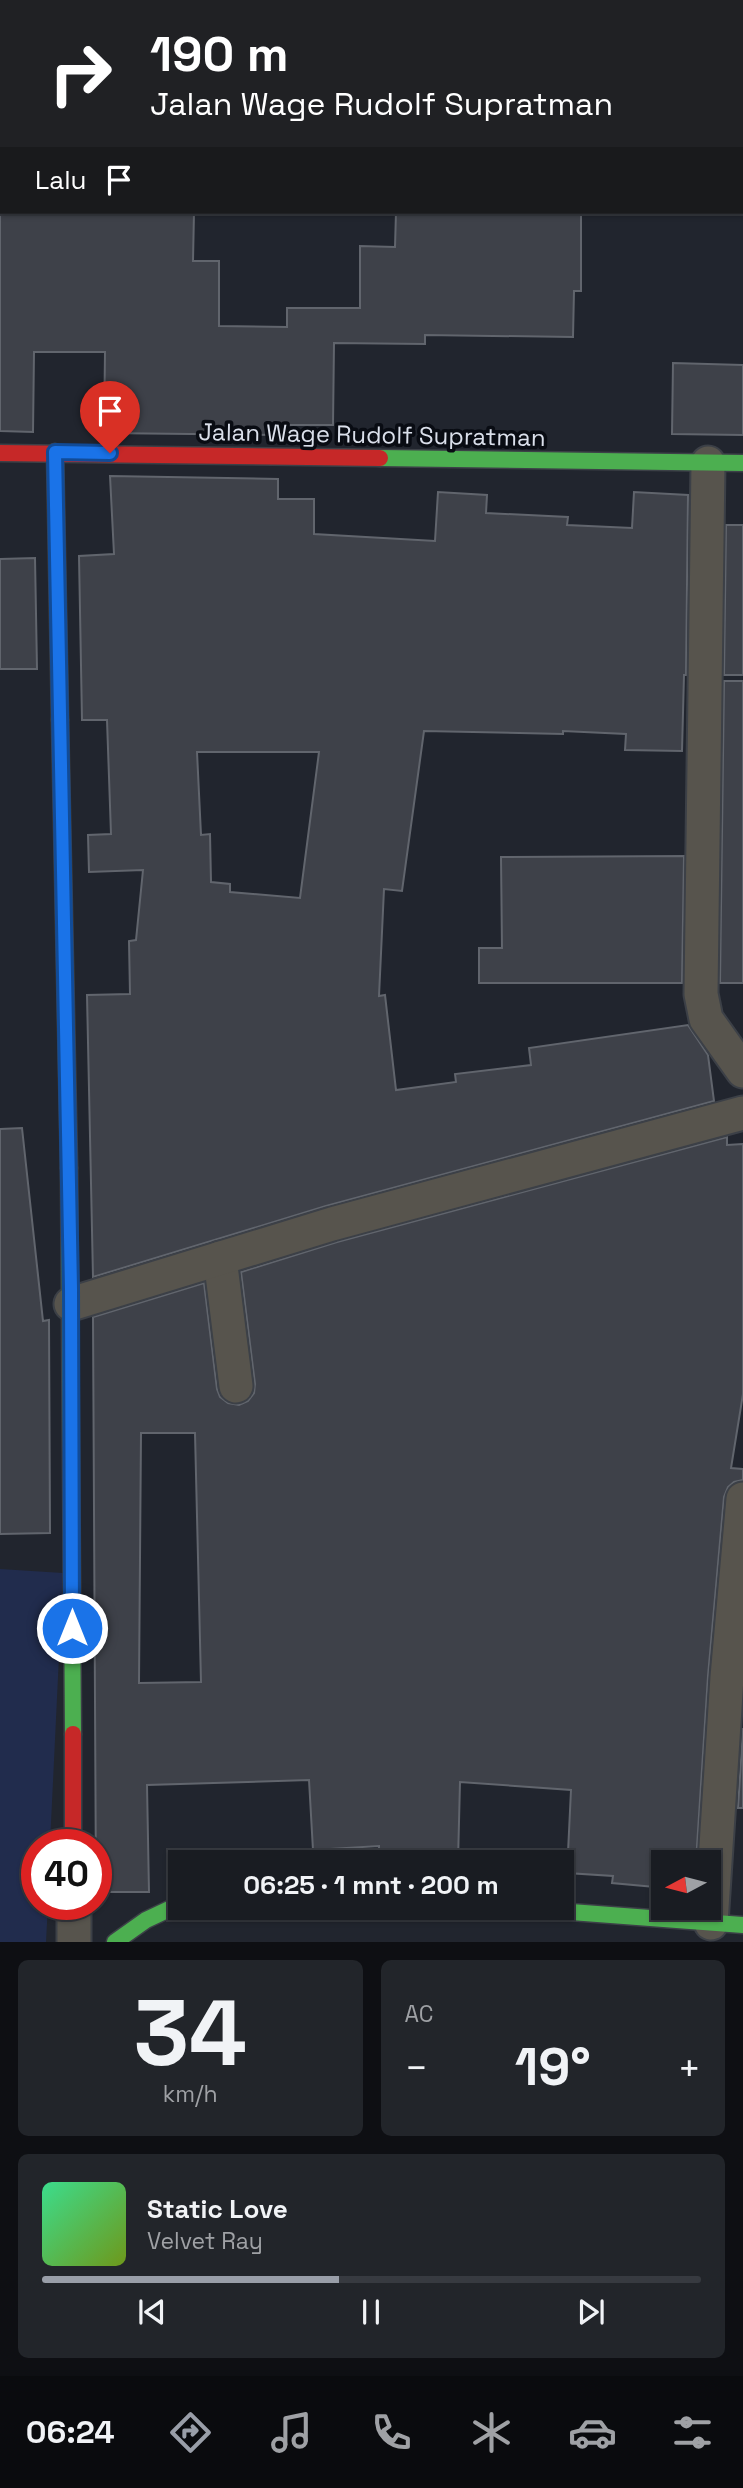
<!DOCTYPE html>
<html lang="id">
<meta charset="utf-8">
<style>
:root{--surface:#191c22;--page:#22252a;--text:#f1f3f6;--muted:#9fa1a5;--line:#373a40;--accent:#999ea8}
body{margin:0;font-family:"Space Grotesk",sans-serif;background:var(--page);color:var(--text);height:100vh;display:flex;flex-direction:column;font-size:26px;white-space:nowrap}
*{box-sizing:border-box;margin:0}
p{font-size:23px;color:var(--muted)}
.icon{flex:none;width:38px;height:38px;fill:none;stroke:currentColor;stroke-width:2;stroke-linecap:round;stroke-linejoin:round}
.map{position:relative;height:1942px;overflow:hidden}
.drawer{display:flex;flex-direction:column;gap:18px;padding:18px;background:#0e0f13;flex:1}
.drawer>*{flex:none}
.hud{position:absolute;left:0px;top:0px;width:744px;height:214px;box-shadow:0 2px 5px #0004,0 0 0 2px var(--line);background:#202124;color:#fff;overflow:hidden}
.needle{width:46px;rotate:263deg}
.tools{position:absolute;left:651px;top:1850px;display:grid;gap:14px}
.tools a{display:grid;place-items:center;width:70px;height:70px;border-radius:0px;background:var(--surface);box-shadow:0 2px 5px #0004,0 0 0 2px var(--line);font-size:35px}
.speed{position:absolute;left:21px;top:1829px;display:flex;gap:14px;font-size:35px;font-weight:700;text-align:center}
.speed>*{display:grid;place-content:center;width:91px;height:91px;border-radius:50%;background:var(--surface);box-shadow:0 2px 5px #0004,0 0 0 2px var(--line);line-height:1}
.speed .limit{border:10px solid #d22;background:#fff;color:#111}
.pin{position:absolute;display:grid;place-items:center;width:60px;height:60px;color:#fff;margin:-72px -30px;border-radius:50% 50% 50% 0;rotate:-45deg;box-shadow:0 0 7px #0007}
.pin .icon{rotate:45deg}
.me{position:absolute;width:77px;margin:-38px;rotate:0deg;stroke-linejoin:round;filter:drop-shadow(0 0 5px #0008)}
.turn{display:flex;align-items:center;gap:24px;height:147px;padding:0 35px;font-size:32px}
.turn .icon{width:91px;height:91px;stroke-width:2.5}
.turn b{display:block;font-size:49px;line-height:60px}
.then{display:flex;align-items:center;height:66px;padding:0 35px;background:#0003;gap:14px;font-size:26px}
.big{font-size:52px;font-weight:700;line-height:1.1}
.drawer .tile{flex:1;display:flex;flex-direction:column;justify-content:center;gap:10px;min-width:0;padding:0 24px;border-radius:10px;background:var(--page)}
.drawer .dial{align-items:center;gap:0}
.dial b{font-size:91px;line-height:1}
.song{display:flex;align-items:center;gap:21px}
.cover{width:84px;height:84px;border-radius:10px;background:linear-gradient(135deg,hsl(150 70% 55%),hsl(80 70% 35%))}
.played{height:7px;border-radius:4px;background:linear-gradient(90deg,var(--accent) 45%,var(--line) 45%)}
.keys{display:flex;justify-content:space-around;direction:ltr}
.heat{display:flex;justify-content:space-between;align-items:center;font-size:38px;direction:ltr}
.drawer .tiles{flex:1;display:grid;gap:18px;grid-template-columns:1fr 1fr}
.tile:last-child{grid-column:span 2}
.trip{position:absolute;left:168px;top:1850px;width:406px;height:70px;border-radius:0px;background:var(--surface);box-shadow:0 2px 5px #0004,0 0 0 2px var(--line);font-weight:700;line-height:70px;text-align:center}
.dock{display:flex;height:112px;justify-content:space-around;align-items:center;background:#0a0b0e;color:var(--muted)}
.dock .icon{width:49px;height:49px}
.dock .active{color:var(--accent)}
.dock b{font-size:32px;color:var(--text)}
.map>svg:first-child{display:block}
</style>
<div class="map">
<svg width="743" height="1942" viewBox="0 0 743 1942">
<rect width="100%" height="100%" fill="#21252e"/>
<!-- green -->
<path fill="#212c4d" d="M 0,1569 L 63,1573 L 50,1844 L 37,1844 L 37,1904 L 48,1904 L 46,1942 L 0,1942 Z"/>
<!-- building -->
<g fill="#3e4149" stroke="#61656d" stroke-width="2" fill-rule="evenodd">
<path d="M 0,212 L 194,212 L 193,261 L 219,261 L 219,326 L 287,327 L 287,308 L 360,308 L 360,246 L 395,247 L 396,212 L 581,212 L 581,291 L 574,291 L 573,337 L 425,335 L 425,344 L 334,343 L 333,425 L 278,425 L 278,435 L 104,433 L 105,352 L 34,352 L 33,432 L 0,431 Z"/>
<path d="M 673,363 L 743,365 L 743,435 L 672,434 Z"/>
<path d="M 110,476 L 278,479 L 278,499 L 314,499 L 314,534 L 435,541 L 438,492 L 487,495 L 486,513 L 568,517 L 567,525 L 632,528 L 634,492 L 688,495 L 686,675 L 684,675 L 682,751 L 625,750 L 626,734 L 563,731 L 563,734 L 424,731 L 402,891 L 384,889 L 379,996 L 385,995 L 396,1090 L 456,1082 L 455,1074 L 531,1065 L 529,1048 L 688,1025 L 708,1055 L 714,1101 L 326,1206 L 93,1277 L 87,995 L 130,994 L 129,941 L 136,940 L 143,870 L 89,872 L 88,835 L 111,834 L 107,720 L 82,720 L 79,556 L 114,554 ZM 197,752 L 319,752 L 300,898 L 230,892 L 230,884 L 211,882 L 210,834 L 201,835 Z"/>
<path d="M 726,525 L 743,525 L 743,675 L 724,675 Z"/>
<path d="M 35,558 L 37,669 L 0,669 L 0,559 Z"/>
<path d="M 724,681 L 743,681 L 743,983 L 720,983 Z"/>
<path d="M 684,856 L 682,983 L 479,983 L 479,948 L 502,948 L 501,857 Z"/>
<path d="M 22,1128 L 43,1321 L 49,1320 L 50,1533 L 0,1534 L 0,1129 Z"/>
<path d="M 727,1137 L 727,1145 L 743,1144 L 743,1394 L 731,1468 L 743,1469 L 743,1480 L 734,1482 L 728,1487 L 724,1497 L 708,1676 L 696,1862 L 663,1862 L 663,1886 L 655,1887 L 612,1883 L 613,1876 L 567,1873 L 571,1790 L 460,1782 L 458,1862 L 379,1862 L 379,1846 L 313,1850 L 309,1780 L 147,1785 L 149,1892 L 96,1892 L 93,1317 L 204,1283 L 217,1389 L 220,1397 L 228,1403 L 239,1405 L 248,1401 L 254,1393 L 255,1384 L 241,1272 L 337,1242 ZM 141,1433 L 195,1433 L 201,1682 L 139,1683 Z"/>
<path d="M 743,1728 L 743,1808 L 738,1808 Z"/>
</g>
<g fill="none" stroke-linecap="round" stroke-linejoin="round">
<defs>
<g id="street">
<path d="M 243,2 L 243,0"/>
<path d="M 708,463 L 701,994 L 706,1019 L 743,1071"/>
<path d="M 220,1258 L 236,1386"/>
<path d="M 71,1304 L 332,1224 L 743,1113"/>
<path d="M 74,1904 L 74,1942"/>
<path d="M 711,1923 L 727,1677 L 743,1499"/>
</g>
<g id="fast">
<path d="M 55,452 L 60,720"/>
<path d="M 380,458 L 743,463"/>
<path d="M 69,1168 L 73,1734"/>
<path d="M 518,1908 L 743,1925"/>
<path d="M 115,1942 L 146,1920 L 180,1904"/>
</g>
<path id="slow" d="M 60,720 L 69,1168"/>
<g id="jam">
<path d="M 0,453 L 380,458"/>
<path d="M 73,1734 L 73,1844"/>
</g>
</defs>
<!-- street casing -->
<use href="#street" stroke="#3c4047" stroke-width="37"/>
<!-- fast casing -->
<use href="#fast" stroke="#3c4047" stroke-width="19"/>
<!-- slow casing -->
<use href="#slow" stroke="#3c4047" stroke-width="19"/>
<!-- jam casing -->
<use href="#jam" stroke="#3c4047" stroke-width="19"/>
<!-- street -->
<use href="#street" stroke="#57544d" stroke-width="33"/>
<!-- fast -->
<use href="#fast" stroke="#4caf50" stroke-width="16"/>
<!-- slow -->
<use href="#slow" stroke="#ffc107" stroke-width="16"/>
<!-- jam -->
<use href="#jam" stroke="#c62828" stroke-width="16"/>
</g>
<g fill="none" stroke-linecap="round" stroke-linejoin="round">
<defs>
<path id="route" d="M 72,1628 L 71,1289 L 55,452 L 110,453"/>
</defs>
<!-- route casing -->
<use href="#route" stroke="#114b97" stroke-width="18"/>
<!-- route -->
<use href="#route" stroke="#1a73e8" stroke-width="12"/>
</g>
<g text-anchor="middle" stroke-width="7" stroke-linejoin="round" paint-order="stroke">
<!-- street labels -->
<g font-size="24" fill="#dadfea" stroke="#090c13">
<text transform="translate(372 435) rotate(1)" y="8">Jalan Wage Rudolf Supratman</text>
</g>
</g>
</svg>
<div class="tools">
<a><svg class="needle" viewBox="-14 -14 28 28"><path d="M0-13l5 13h-10z" fill="#e53935"/><path d="M0 13l5-13h-10z" fill="#9fa1a5"/></svg></a>
</div>
<div class="speed"><div class="limit">40</div></div>
<div class="pin" style="left:110px;top:453px;background:#d93025"><svg class="icon" aria-label="arrive" viewBox="0 0 24 24"><path d="M6 21V4h12l-3 4 3 4H6"/></svg></div>
<svg class="me" style="left:72px;top:1628px" viewBox="-20 -20 40 40"><circle r="17" fill="#1a73e8" stroke="#fff" stroke-width="3"/><path d="M0-11L8 9 0 5-8 9z" fill="#fff"/></svg>
<div class="trip">06:25 · 1 mnt · 200 m</div>
<div class="hud">
<div class="turn"><svg class="icon" aria-label="right" viewBox="0 0 24 24"><path d="M7 20v-9h11M14 6l5 5-5 5"/></svg><div><b>190 m</b>Jalan Wage Rudolf Supratman</div></div>
<div class="then">Lalu<svg class="icon" aria-label="arrive" viewBox="0 0 24 24"><path d="M6 21V4h12l-3 4 3 4H6"/></svg></div>
</div>
</div>
<section class="drawer">
<div class="tiles">
<div class="tile dial"><b>34</b><p>km/h</p></div>
<div class="tile"><p>AC</p>
<div class="heat"><a>−</a><b class="big">19°</b><a>+</a></div>
</div>
<div class="tile">
<div class="song"><i class="cover"></i><div><b>Static Love</b><p>Velvet Ray</p></div></div>
<div class="played"></div>
<div class="keys"><svg class="icon" aria-label="previous" viewBox="0 0 24 24"><path d="M18 5L8 12l10 7zM5 5v14"/></svg><svg class="icon" aria-label="pause" viewBox="0 0 24 24"><path d="M8 5v14M16 5v14"/></svg><svg class="icon" aria-label="next" viewBox="0 0 24 24"><path d="M6 5l10 7-10 7zM19 5v14"/></svg></div>
</div>
</div>
</section>
<nav class="dock">
<b>06:24</b>
<svg class="icon active" aria-label="directions" viewBox="0 0 24 24"><path d="M12 3l9 9-9 9-9-9zM9 14v-3h6M13 9l2 2-2 2"/></svg>
<svg class="icon" aria-label="music" viewBox="0 0 24 24"><path d="M9 18V5l10-2v13"/><circle cx="6" cy="18" r="3"/><circle cx="16" cy="16" r="3"/></svg>
<svg class="icon" aria-label="phone" viewBox="0 0 24 24"><path d="M5 4h4l2 5-3 2q2 4 5 5l2-3 5 2v4C11 20 4 13 5 4z"/></svg>
<svg class="icon" aria-label="climate" viewBox="0 0 24 24"><path d="M12 3v18M4 7l16 10M4 17L20 7"/></svg>
<svg class="icon" aria-label="car" viewBox="0 0 24 24"><path d="M5 17H2v-5l4-1 3-4h7l3 4 3 1v5h-3M9 17h6M6 11h13"/><circle cx="7" cy="17" r="2"/><circle cx="17" cy="17" r="2"/></svg>
<svg class="icon" aria-label="filters" viewBox="0 0 24 24"><path d="M4 7h16M4 17h16"/><circle cx="9" cy="7" r="2"/><circle cx="15" cy="17" r="2"/></svg>
</nav>
